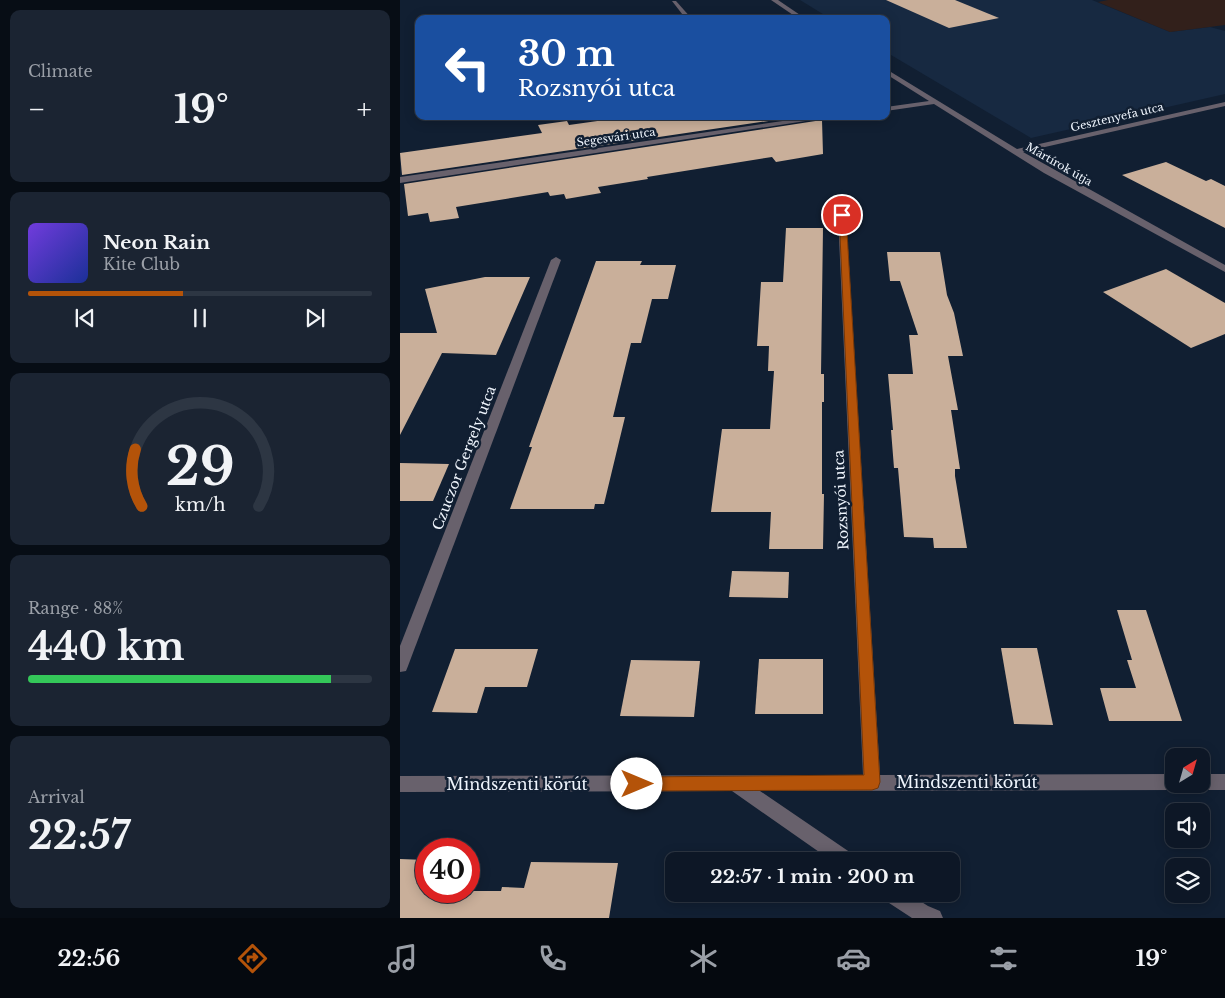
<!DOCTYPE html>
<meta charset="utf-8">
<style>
:root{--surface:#0d1726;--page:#1b2432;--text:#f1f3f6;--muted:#9a9fa7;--line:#2d3643;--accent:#b45309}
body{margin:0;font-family:"Libre Baskerville",serif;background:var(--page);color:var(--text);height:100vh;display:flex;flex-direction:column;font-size:19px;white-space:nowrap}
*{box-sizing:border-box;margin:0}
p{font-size:16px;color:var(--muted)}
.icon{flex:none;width:28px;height:28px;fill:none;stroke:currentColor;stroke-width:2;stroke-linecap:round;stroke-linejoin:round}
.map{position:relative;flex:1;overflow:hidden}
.side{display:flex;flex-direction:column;gap:10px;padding:10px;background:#070d15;width:400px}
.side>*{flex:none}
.banner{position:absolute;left:15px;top:15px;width:475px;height:105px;border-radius:10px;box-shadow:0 2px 12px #0003,0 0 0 1px var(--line);background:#1a4fa0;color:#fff;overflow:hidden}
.needle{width:32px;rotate:37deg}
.controls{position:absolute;left:765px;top:748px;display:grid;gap:10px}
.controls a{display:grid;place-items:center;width:45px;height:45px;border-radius:10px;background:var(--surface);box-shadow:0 2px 12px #0003,0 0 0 1px var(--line);font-size:25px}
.speed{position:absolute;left:15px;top:838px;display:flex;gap:10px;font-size:25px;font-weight:700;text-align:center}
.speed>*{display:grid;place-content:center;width:65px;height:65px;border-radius:50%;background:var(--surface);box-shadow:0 2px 12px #0003,0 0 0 1px var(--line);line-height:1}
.speed .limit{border:8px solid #d22;background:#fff;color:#111}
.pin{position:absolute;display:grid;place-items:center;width:42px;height:42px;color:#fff;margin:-21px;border:2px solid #fff;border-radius:50%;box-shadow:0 1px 5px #0007}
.me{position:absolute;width:55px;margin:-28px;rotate:90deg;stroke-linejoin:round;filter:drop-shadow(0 0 4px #0008)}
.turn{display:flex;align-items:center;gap:18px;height:105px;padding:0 20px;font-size:22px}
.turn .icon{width:65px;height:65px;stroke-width:2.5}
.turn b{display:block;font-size:35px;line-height:42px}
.big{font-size:38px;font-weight:700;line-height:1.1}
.side .widget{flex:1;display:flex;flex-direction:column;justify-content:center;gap:8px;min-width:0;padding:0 18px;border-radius:10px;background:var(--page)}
.side .dial{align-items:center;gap:0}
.dial svg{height:130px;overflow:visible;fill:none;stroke:var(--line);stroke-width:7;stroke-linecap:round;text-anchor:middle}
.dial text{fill:var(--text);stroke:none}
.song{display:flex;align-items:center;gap:15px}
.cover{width:60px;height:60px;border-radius:8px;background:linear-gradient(135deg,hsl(260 70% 55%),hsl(230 70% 35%))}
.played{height:5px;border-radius:2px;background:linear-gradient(90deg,var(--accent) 45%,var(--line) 45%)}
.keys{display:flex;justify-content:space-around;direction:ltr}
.heat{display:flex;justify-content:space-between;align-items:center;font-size:28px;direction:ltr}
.charge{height:8px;border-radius:4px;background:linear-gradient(90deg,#34c759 88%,var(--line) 0)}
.trip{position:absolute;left:265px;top:852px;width:295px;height:50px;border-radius:10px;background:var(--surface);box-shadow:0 2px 12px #0003,0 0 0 1px var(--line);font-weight:700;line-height:50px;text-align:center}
.menu{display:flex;height:80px;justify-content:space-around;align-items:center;background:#05090f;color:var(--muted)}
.menu .icon{width:35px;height:35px}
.menu .current{color:var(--accent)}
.menu b{font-size:22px;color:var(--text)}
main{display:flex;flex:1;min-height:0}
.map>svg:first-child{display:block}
</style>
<main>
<section class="side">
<div class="widget"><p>Climate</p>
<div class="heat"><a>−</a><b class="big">19°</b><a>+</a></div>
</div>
<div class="widget">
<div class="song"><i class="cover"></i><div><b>Neon Rain</b><p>Kite Club</p></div></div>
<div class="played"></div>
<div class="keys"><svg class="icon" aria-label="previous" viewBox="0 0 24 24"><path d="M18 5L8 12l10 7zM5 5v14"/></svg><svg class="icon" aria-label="pause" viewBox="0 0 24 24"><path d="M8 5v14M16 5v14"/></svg><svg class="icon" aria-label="next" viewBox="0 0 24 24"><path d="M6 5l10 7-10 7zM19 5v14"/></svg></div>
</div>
<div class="widget dial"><svg viewBox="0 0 100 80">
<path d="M14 69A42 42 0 1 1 86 69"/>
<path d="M14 69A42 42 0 0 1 10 34" stroke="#b45309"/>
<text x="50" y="56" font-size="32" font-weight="700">29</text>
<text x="50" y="72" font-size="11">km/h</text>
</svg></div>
<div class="widget"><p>Range · 88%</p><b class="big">440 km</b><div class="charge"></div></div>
<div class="widget"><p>Arrival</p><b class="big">22:57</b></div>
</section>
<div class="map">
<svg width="825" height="918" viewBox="0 0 825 918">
<rect width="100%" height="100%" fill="#111f32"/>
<!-- built -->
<path fill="#172941" d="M 400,0 L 692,0 L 770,32 L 810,27 L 825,31 L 825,94 L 631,138 L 486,52 L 486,19 L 431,19 Z"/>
<!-- education -->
<path fill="#32201b" d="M 708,0 L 825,0 L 825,25 L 770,32 L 698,2 Z"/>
<!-- building -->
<g fill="#c9af9a">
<path d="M 486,0 L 555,0 L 599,18 L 549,28 Z"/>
<path d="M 233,116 L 402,116 L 2,175 L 0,153 L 142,133 L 138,125 L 167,121 L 169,125 Z"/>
<path d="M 422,120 L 423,154 L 376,162 L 372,157 L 247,177 L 248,179 L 198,187 L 201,193 L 166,199 L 164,194 L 150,196 L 148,192 L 56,207 L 59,218 L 30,222 L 28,213 L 8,216 L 4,184 Z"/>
<path d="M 766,162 L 806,181 L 811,179 L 825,186 L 825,228 L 722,175 Z"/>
<path d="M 386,228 L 423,228 L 421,374 L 424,374 L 424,402 L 422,402 L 422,494 L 424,494 L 423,549 L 369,549 L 371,512 L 311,512 L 322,429 L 370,429 L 374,371 L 368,371 L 369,346 L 357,346 L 361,282 L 383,282 Z"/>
<path d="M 487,252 L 540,252 L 547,295 L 554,313 L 563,356 L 548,356 L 558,410 L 551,410 L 560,469 L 555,469 L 555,476 L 567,548 L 534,548 L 533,538 L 504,537 L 498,468 L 494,468 L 491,430 L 493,430 L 488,374 L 513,374 L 509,335 L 518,335 L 500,281 L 490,281 Z"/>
<path d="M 196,261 L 242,261 L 240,265 L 276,265 L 268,299 L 252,299 L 241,343 L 231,343 L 213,417 L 225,417 L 204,504 L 195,504 L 194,509 L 110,509 L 132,447 L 129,447 Z"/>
<path d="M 766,269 L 825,303 L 825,334 L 791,348 L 703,292 Z"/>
<path d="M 85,277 L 130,277 L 96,355 L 42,353 L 0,435 L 0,333 L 37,333 L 25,289 Z"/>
<path d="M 0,463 L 49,464 L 33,501 L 0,501 Z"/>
<path d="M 332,571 L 389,572 L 388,598 L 329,597 Z"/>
<path d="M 717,610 L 746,610 L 782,721 L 709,721 L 700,688 L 736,688 L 727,660 L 732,660 Z"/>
<path d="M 601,648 L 637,648 L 653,725 L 614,724 Z"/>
<path d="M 55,649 L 138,649 L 127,687 L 85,687 L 77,713 L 32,712 Z"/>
<path d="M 359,659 L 423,659 L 423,714 L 355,714 Z"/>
<path d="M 231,660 L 300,661 L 294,717 L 220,716 Z"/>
<path d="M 0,859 L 26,860 L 26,891 L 101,891 L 102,887 L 124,888 L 131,862 L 218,863 L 209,918 L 0,918 Z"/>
</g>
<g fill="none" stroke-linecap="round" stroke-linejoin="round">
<!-- minor -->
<g fill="#68616c" fill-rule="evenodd">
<path d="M 371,0 L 378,0 L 406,19 L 399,19 Z"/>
<path d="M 272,1 L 276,1 L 292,19 L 286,19 Z"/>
<path d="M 486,69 L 617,149 L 825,102 L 825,106 L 623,152 L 825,265 L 825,272 L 644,173 L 534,104 L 486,111 L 486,107 L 529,101 L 486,74 Z"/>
<path d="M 417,116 L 438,116 L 0,183 L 0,177 Z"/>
<path d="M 442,212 L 446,215 L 480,775 L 774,774 L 774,784 L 782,784 L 780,788 L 774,790 L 360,791 L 454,855 L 456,861 L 432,861 L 332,791 L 0,792 L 0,776 L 463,775 L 438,215 Z"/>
<path d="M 156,257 L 161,260 L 8,666 L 6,671 L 0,672 L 0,646 L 151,260 Z"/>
<path d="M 801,774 L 825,774 L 825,790 L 801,790 L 795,788 L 793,784 L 801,784 Z"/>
<path d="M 484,894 L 509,894 L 528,906 L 540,911 L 543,918 L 512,918 L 486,901 Z"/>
</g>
</g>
<!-- route -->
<path fill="#b45309" stroke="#753606" d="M 439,213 L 446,215 L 480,782 L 478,788 L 472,790 L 237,791 L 232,789 L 229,784 L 232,779 L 237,777 L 464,775 Z"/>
<g text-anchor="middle" stroke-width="5" stroke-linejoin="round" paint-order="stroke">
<!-- far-street labels -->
<g font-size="11" fill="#eff5fd" stroke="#111f32">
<text transform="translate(717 117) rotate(-13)" y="4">Gesztenyefa utca</text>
<text transform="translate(216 137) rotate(-8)" y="4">Segesvári utca</text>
<text transform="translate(659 164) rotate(30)" y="4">Mártírok útja</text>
</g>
<!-- street labels -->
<g font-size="14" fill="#eff5fd" stroke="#111f32">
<text transform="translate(64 458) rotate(-69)" y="5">Czuczor Gergely utca</text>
<text transform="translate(441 500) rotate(-93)" y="5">Rozsnyói utca</text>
</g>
<!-- near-street labels -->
<g font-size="16" fill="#eff5fd" stroke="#111f32">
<text x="567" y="788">Mindszenti körút</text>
<text x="117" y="790">Mindszenti körút</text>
</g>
</g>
</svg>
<div class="controls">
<a><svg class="needle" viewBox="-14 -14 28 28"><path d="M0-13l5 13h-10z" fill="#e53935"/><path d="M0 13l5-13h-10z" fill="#9a9fa7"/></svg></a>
<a><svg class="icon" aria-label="sound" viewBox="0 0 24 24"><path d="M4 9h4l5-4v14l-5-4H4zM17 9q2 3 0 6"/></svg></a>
<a><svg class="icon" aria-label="layers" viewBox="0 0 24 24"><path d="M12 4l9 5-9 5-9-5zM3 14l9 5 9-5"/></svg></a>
</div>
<div class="speed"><div class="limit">40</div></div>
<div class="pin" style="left:442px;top:215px;background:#d93025"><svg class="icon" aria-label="arrive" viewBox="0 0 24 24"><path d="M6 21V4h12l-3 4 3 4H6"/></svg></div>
<svg class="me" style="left:237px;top:784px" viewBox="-20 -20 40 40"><circle r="19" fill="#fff"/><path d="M0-13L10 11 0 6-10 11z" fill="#b45309"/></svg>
<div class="trip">22:57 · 1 min · 200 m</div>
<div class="banner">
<div class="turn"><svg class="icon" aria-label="left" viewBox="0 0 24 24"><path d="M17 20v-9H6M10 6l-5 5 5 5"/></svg><div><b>30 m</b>Rozsnyói utca</div></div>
</div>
</div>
</main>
<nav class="menu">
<b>22:56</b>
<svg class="icon current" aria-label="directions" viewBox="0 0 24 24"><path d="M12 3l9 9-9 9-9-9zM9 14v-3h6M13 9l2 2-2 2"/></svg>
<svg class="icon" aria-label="music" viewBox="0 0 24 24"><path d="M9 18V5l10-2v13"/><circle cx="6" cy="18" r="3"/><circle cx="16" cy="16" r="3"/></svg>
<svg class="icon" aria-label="phone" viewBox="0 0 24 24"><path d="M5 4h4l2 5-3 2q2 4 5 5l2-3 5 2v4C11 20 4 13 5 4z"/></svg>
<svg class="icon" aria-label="climate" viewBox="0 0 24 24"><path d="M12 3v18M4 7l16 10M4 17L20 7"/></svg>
<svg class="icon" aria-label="car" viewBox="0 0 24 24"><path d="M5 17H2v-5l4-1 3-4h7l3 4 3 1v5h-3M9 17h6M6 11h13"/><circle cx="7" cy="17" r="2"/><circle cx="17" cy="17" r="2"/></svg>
<svg class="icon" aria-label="filters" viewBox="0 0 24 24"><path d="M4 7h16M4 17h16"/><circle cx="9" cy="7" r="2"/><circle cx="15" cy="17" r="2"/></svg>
<b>19°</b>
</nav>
